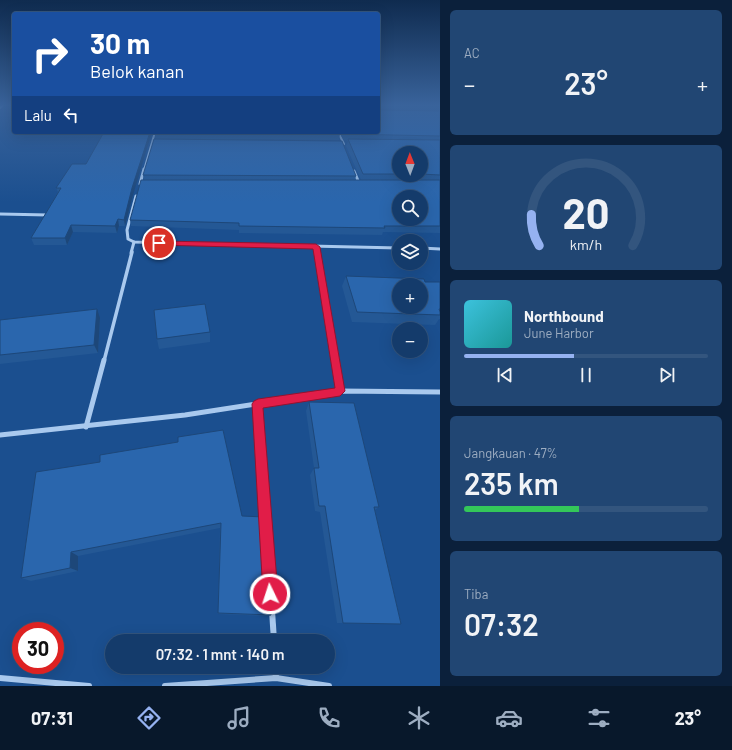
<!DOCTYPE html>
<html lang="id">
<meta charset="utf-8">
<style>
:root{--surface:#143b6b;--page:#214673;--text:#f1f3f6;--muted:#9dadc1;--line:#33557e;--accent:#95b2f1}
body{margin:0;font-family:Barlow,sans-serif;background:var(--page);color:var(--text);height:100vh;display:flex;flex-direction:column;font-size:15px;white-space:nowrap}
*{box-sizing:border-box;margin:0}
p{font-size:13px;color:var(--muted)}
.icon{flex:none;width:22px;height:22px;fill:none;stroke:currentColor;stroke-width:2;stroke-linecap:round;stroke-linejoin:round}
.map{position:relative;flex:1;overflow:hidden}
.drawer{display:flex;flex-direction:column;gap:10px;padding:10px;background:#0b203b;width:292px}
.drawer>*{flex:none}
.banner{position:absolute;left:12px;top:12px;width:368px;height:122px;border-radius:4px;box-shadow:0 4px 16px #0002,0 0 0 1px var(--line);background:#1a4fa0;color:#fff;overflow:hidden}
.needle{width:26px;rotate:359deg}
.fabs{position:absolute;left:392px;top:146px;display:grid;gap:8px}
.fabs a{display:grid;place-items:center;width:36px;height:36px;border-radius:50%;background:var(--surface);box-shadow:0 4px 16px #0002,0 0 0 1px var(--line);font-size:20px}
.speed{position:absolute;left:12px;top:622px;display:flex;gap:8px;font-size:20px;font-weight:700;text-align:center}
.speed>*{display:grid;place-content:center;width:52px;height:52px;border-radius:50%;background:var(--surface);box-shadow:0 4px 16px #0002,0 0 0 1px var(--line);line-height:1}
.speed .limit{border:6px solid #d22;background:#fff;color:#111}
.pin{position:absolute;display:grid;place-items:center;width:34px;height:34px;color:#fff;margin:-17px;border:2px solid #fff;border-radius:50%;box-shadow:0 1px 4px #0007}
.me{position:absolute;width:44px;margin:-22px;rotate:356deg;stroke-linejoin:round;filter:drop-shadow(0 0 3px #0008)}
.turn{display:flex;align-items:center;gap:14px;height:84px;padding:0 12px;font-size:18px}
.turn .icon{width:52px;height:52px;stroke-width:2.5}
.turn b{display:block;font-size:28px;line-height:34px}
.then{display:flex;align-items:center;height:38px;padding:0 12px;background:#0003;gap:8px;font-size:15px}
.big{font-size:30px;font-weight:600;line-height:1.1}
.drawer .card{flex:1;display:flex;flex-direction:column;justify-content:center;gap:6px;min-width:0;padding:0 14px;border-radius:6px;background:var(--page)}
.drawer .dial{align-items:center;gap:0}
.dial svg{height:104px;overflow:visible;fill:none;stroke:var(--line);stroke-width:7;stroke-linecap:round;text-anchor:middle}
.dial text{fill:var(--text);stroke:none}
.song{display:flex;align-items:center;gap:12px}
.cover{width:48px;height:48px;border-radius:6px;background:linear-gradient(135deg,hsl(190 70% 55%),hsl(180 70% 35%))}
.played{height:4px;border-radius:2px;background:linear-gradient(90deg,var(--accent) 45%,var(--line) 45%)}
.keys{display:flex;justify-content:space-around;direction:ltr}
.heat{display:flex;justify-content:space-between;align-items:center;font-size:22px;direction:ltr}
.charge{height:6px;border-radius:3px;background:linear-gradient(90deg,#34c759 47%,var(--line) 0)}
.trip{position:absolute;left:105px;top:634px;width:230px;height:40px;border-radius:20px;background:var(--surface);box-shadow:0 4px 16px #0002,0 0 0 1px var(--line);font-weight:600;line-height:40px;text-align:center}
.tab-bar{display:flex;height:64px;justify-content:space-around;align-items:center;background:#08182b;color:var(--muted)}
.tab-bar .icon{width:28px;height:28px}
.tab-bar .selected{color:var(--accent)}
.tab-bar b{font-size:18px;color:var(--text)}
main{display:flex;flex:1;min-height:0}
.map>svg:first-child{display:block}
</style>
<main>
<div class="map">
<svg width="440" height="686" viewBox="0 0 440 686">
<rect width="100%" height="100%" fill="#1b4f8f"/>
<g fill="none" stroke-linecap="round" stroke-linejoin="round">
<!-- minor-far4 -->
<g stroke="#a9c9ee" stroke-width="2">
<path d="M 0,108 L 2,106"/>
<path d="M 338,132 L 344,144"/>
<path d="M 144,170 L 155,132"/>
</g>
<!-- minor-far3 -->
<g stroke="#a9c9ee" stroke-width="3">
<path d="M 354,171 L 359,183"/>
<path d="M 140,184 L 144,169"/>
<path d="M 136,196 L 127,230 L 128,239 L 134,242 L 399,248"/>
<path d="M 0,214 L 48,215"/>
<path d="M 316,247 L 317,253"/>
<path d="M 421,248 L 440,249"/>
<path d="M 131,253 L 134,242"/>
</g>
<!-- minor-far2 -->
<g stroke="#a9c9ee" stroke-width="3.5">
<path d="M 317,252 L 335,361"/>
<path d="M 104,361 L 132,252"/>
</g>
<!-- minor-far1 -->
<g stroke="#a9c9ee" stroke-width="5">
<path d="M 335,360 L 340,391"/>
<path d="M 258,404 L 265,502"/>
<path d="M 86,427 L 104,360"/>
<path d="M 0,435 L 185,415 L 340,391 L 440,392"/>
</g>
<!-- minor -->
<g stroke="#a9c9ee" stroke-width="6">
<path d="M 265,501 L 274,641"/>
<path d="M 275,667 L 276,678"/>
<path d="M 0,678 L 89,686"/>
<path d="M 165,686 L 276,678 L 329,686"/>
</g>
</g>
<!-- wall -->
<g fill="#245895" fill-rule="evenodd">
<path d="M 378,106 L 440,106 L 440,233 L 383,232 L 382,235 L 239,233 L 239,230 L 131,226 L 130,220 L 144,180 L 143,175 L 356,176 L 355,180 L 361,180 L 346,146 L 348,141 L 344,140 L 339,132 L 378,132 ZM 399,153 L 421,153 L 421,175 L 399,175 Z"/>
<path d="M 155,133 L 340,134 L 339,140 L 156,139 Z"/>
<path d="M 86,164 L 133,195 L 125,226 L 119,226 L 117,233 L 73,232 L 67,245 L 34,245 L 31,238 L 58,192 L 56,188 Z"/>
<path d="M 346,276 L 425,282 L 440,282 L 440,319 L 439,319 L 435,325 L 352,322 L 342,286 Z"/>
<path d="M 100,318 L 98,353 L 0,364 L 0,320 Z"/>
<path d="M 210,332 L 210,342 L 159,349 L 157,339 Z"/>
<path d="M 309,402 L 379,507 L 375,510 L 401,624 L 392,624 L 337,623 L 320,512 L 315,511 L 310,475 L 314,468 L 306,411 Z"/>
<path d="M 100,462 L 242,516 L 271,615 L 268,616 L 218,614 L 220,528 L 78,556 L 78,571 L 31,581 L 21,578 Z"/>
</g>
<!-- shaded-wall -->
<g fill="#1d4779">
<path d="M 150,132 L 152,132 L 133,195 L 125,226 L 124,220 L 132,188 Z"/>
<path d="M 118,219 L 119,226 L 117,233 L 115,226 Z"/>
<path d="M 71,225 L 73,232 L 67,245 L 65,238 Z"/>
<path d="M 97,309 L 100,318 L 98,353 L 94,345 Z"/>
<path d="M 71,552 L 78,556 L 78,571 L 70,568 Z"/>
</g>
<!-- building -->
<g fill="#2a66ad" stroke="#1d4779" fill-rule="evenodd">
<path d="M 378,108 L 380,110 L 440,111 L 440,136 L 346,134 L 344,132 L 378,132 Z"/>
<path d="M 104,132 L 150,132 L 132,188 L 124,220 L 118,219 L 115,226 L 71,225 L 65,238 L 31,238 L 61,188 L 56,188 L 72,164 L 86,164 Z"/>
<path d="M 155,132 L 339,132 L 340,134 L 155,133 Z"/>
<path d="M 154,139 L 342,141 L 356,176 L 143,175 Z"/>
<path d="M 348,139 L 440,140 L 440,175 L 421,174 L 421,153 L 399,153 L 399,174 L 363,174 Z"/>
<path d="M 141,180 L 440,180 L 440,226 L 384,226 L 385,228 L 239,226 L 239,223 L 130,220 ZM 399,197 L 421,197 L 421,219 L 399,219 Z"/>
<path d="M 346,276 L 424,279 L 425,282 L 440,282 L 440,309 L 439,309 L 440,312 L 440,315 L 357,312 ZM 399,285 L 421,285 L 421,307 L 399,307 Z"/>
<path d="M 205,304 L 210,332 L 157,339 L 154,310 Z"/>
<path d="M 97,309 L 94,345 L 0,355 L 0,320 Z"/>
<path d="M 309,402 L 354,403 L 379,507 L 374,507 L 401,624 L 343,623 L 325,506 L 319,506 L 314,468 L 319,468 Z"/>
<path d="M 223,430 L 242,516 L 264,517 L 271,615 L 218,613 L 221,523 L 71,552 L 70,568 L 21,578 L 36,472 L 100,462 L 100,455 L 178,442 L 178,437 Z"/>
</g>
<!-- sky -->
<linearGradient id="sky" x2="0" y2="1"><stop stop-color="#0f2b4f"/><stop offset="0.52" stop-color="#39639b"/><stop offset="1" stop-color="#39639b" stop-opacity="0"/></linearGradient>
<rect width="440" height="202" fill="url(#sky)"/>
<!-- route -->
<path fill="#e11d48" stroke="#92132f" d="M 159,241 L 316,244 L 320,247 L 345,391 L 340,396 L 263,408 L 278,594 L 276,599 L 270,601 L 265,599 L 263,594 L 252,404 L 254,401 L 258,399 L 335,388 L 313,249 L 156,245 L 156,242 Z"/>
</svg>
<div class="fabs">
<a><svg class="needle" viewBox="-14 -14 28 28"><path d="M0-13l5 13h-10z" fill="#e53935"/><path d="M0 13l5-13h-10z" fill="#9dadc1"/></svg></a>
<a><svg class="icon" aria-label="search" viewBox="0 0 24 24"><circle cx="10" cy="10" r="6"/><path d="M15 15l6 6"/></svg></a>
<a><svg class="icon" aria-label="layers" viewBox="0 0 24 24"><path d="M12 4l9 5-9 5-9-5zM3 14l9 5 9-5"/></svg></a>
<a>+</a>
<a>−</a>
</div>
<div class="speed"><div class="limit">30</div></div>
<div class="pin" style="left:159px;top:243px;background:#d93025"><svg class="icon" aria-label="arrive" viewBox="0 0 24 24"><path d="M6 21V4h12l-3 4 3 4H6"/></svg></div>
<svg class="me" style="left:270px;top:594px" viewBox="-20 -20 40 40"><circle r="17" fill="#e11d48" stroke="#fff" stroke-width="3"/><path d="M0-11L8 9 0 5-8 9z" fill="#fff"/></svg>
<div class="trip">07:32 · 1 mnt · 140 m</div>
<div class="banner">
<div class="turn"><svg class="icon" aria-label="right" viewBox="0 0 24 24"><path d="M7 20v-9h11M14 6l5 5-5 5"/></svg><div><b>30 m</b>Belok kanan</div></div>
<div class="then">Lalu<svg class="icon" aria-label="left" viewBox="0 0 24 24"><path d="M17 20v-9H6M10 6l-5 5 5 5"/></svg></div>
</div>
</div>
<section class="drawer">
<div class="card"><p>AC</p>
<div class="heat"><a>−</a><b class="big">23°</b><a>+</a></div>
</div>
<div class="card dial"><svg viewBox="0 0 100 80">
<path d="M14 69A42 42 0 1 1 86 69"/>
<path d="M14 69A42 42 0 0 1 8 45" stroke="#95b2f1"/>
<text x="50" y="56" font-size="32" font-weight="700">20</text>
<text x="50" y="72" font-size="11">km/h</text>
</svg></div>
<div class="card">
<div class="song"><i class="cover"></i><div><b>Northbound</b><p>June Harbor</p></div></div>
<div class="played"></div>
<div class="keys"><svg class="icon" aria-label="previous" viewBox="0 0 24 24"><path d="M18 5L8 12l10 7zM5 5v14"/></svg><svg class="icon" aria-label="pause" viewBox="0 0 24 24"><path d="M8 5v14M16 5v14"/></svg><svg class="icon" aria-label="next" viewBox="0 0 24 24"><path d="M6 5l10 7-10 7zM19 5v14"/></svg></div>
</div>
<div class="card"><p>Jangkauan · 47%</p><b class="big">235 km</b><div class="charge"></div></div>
<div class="card"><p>Tiba</p><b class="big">07:32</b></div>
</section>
</main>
<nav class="tab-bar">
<b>07:31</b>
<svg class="icon selected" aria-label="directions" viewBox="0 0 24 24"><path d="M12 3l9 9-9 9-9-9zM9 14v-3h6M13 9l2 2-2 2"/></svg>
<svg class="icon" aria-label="music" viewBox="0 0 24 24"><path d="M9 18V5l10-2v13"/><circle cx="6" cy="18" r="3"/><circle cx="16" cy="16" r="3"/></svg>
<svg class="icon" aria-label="phone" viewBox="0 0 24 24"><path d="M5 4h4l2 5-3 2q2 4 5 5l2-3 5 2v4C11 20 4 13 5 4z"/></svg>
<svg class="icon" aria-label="climate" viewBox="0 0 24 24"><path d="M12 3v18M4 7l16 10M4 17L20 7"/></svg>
<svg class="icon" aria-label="car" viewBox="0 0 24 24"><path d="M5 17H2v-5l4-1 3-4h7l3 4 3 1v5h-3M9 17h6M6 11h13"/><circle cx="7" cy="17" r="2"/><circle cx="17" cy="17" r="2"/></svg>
<svg class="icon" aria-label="filters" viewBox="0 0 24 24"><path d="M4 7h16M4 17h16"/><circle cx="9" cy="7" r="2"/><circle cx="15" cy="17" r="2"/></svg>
<b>23°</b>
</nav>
